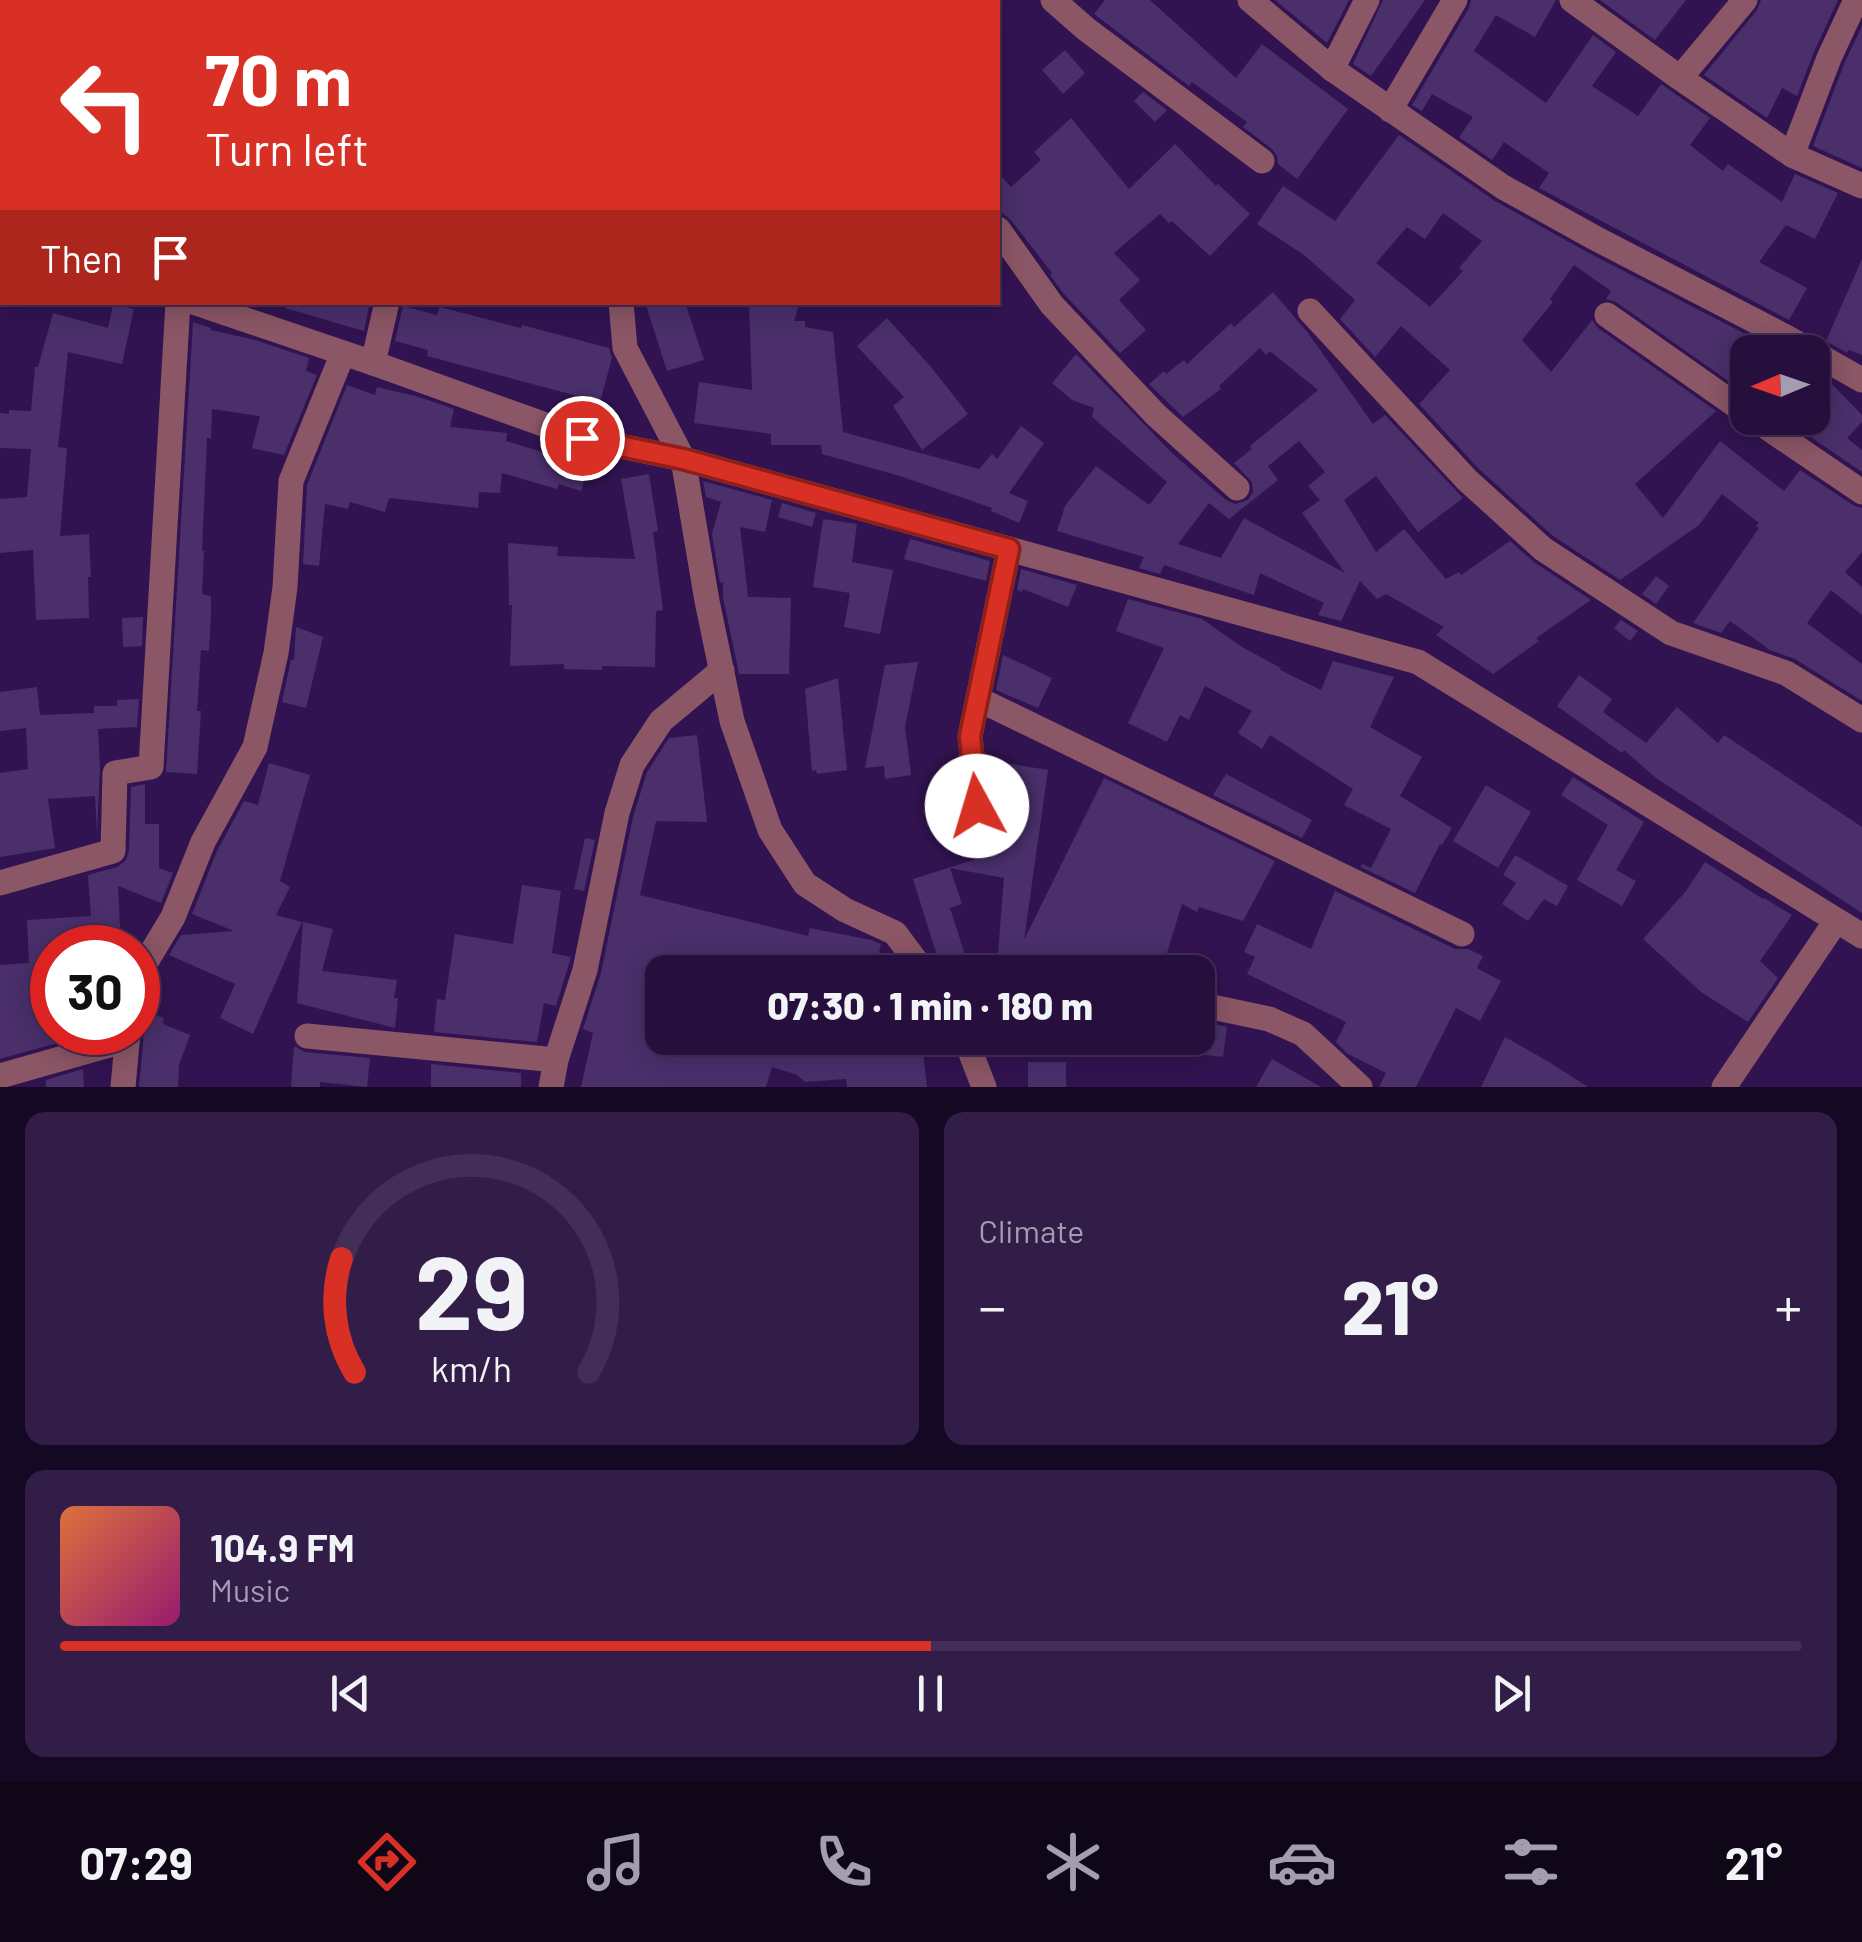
<!DOCTYPE html>
<meta charset="utf-8">
<style>
:root{--surface:#260e3d;--page:#321c48;--text:#f1f3f6;--muted:#a49cb0;--line:#422e57;--accent:#d93025}
body{margin:0;font-family:Barlow,sans-serif;background:var(--page);color:var(--text);height:100vh;display:flex;flex-direction:column;font-size:38px;white-space:nowrap}
*{box-sizing:border-box;margin:0}
p{font-size:32px;color:var(--muted)}
.icon{flex:none;width:55px;height:55px;fill:none;stroke:currentColor;stroke-width:2;stroke-linecap:round;stroke-linejoin:round}
.map{position:relative;height:1087px;overflow:hidden}
.panel{display:flex;flex-direction:column;gap:25px;padding:25px;background:#150822;flex:1}
.panel>*{flex:none}
.banner{position:absolute;left:0px;top:0px;width:1000px;height:305px;box-shadow:0 5px 25px #0003,0 0 0 2px var(--line);background:#d93025;color:#fff;overflow:hidden}
.needle{width:65px;rotate:268deg}
.buttons{position:absolute;left:1730px;top:335px;display:grid;gap:20px}
.buttons a{display:grid;place-items:center;width:100px;height:100px;border-radius:20px;background:var(--surface);box-shadow:0 5px 25px #0003,0 0 0 2px var(--line);font-size:50px}
.speed{position:absolute;left:30px;top:925px;display:flex;gap:20px;font-size:50px;font-weight:700;text-align:center}
.speed>*{display:grid;place-content:center;width:130px;height:130px;border-radius:50%;background:var(--surface);box-shadow:0 5px 25px #0003,0 0 0 2px var(--line);line-height:1}
.speed .limit{border:15px solid #d22;background:#fff;color:#111}
.pin{position:absolute;display:grid;place-items:center;width:85px;height:85px;color:#fff;margin:-42px;border:5px solid #fff;border-radius:50%;box-shadow:0 2px 10px #0007}
.me{position:absolute;width:110px;margin:-55px;rotate:354deg;stroke-linejoin:round;filter:drop-shadow(0 0 8px #0008)}
.turn{display:flex;align-items:center;gap:35px;height:210px;padding:0 40px;font-size:45px}
.turn .icon{width:130px;height:130px;stroke-width:2.5}
.turn b{display:block;font-size:70px;line-height:85px}
.then{display:flex;align-items:center;height:95px;padding:0 40px;background:#0003;gap:20px;font-size:38px}
.big{font-size:75px;font-weight:800;line-height:1.1}
.panel .widget{flex:1;display:flex;flex-direction:column;justify-content:center;gap:15px;min-width:0;padding:0 35px;border-radius:20px;background:var(--page)}
.panel .dial{align-items:center;gap:0}
.dial svg{height:260px;overflow:visible;fill:none;stroke:var(--line);stroke-width:7;stroke-linecap:round;text-anchor:middle}
.dial text{fill:var(--text);stroke:none}
.song{display:flex;align-items:center;gap:30px}
.cover{width:120px;height:120px;border-radius:15px;background:linear-gradient(135deg,hsl(20 70% 55%),hsl(320 70% 35%))}
.played{height:10px;border-radius:5px;background:linear-gradient(90deg,var(--accent) 50%,var(--line) 50%)}
.keys{display:flex;justify-content:space-around;direction:ltr}
.heat{display:flex;justify-content:space-between;align-items:center;font-size:55px;direction:ltr}
.panel .tiles{flex:1;display:grid;gap:25px;grid-template-columns:1fr 1fr}
.widget:last-child{grid-column:span 2}
.trip{position:absolute;left:645px;top:955px;width:570px;height:100px;border-radius:20px;background:var(--surface);box-shadow:0 5px 25px #0003,0 0 0 2px var(--line);font-weight:800;line-height:100px;text-align:center}
.tab-bar{display:flex;height:160px;justify-content:space-around;align-items:center;background:#0f0618;color:var(--muted)}
.tab-bar .icon{width:70px;height:70px}
.tab-bar .selected{color:var(--accent)}
.tab-bar b{font-size:45px;color:var(--text)}
.map>svg:first-child{display:block}
</style>
<div class="map">
<svg width="1862" height="1087" viewBox="0 0 1862 1087">
<rect width="100%" height="100%" fill="#321351"/>
<!-- green -->
<path fill="#334100" d="M 0,0 L 306,0 L 306,2 L 2,2 L 2,61 L 0,60 Z"/>
<g fill="none" stroke-linecap="round" stroke-linejoin="round">
<!-- stream -->
<path stroke="#030f0d" stroke-width="8" d="M 464,0 L 464,2"/>
</g>
<!-- building -->
<g fill="#4a2f6b" fill-rule="evenodd">
<path d="M 1105,0 L 1150,0 L 1236,78 L 1262,44 L 1348,109 L 1297,179 L 1278,164 L 1277,156 L 1272,149 L 1243,127 L 1247,122 L 1192,82 L 1189,86 L 1094,14 Z"/>
<path d="M 1275,0 L 1349,0 L 1327,43 Z"/>
<path d="M 1383,0 L 1425,0 L 1371,76 L 1353,64 Z"/>
<path d="M 1471,0 L 1556,0 L 1535,37 L 1496,15 L 1474,51 L 1546,103 L 1593,35 L 1616,52 L 1592,86 L 1638,116 L 1661,84 L 1710,118 L 1690,145 L 1723,171 L 1728,164 L 1782,202 L 1795,174 L 1838,193 L 1815,239 L 1786,225 L 1759,262 L 1807,288 L 1789,320 L 1539,188 L 1549,173 L 1504,142 L 1492,160 L 1459,137 L 1473,117 L 1432,94 L 1422,111 L 1412,105 L 1469,8 Z"/>
<path d="M 1600,0 L 1686,0 L 1655,40 Z"/>
<path d="M 1761,0 L 1838,0 L 1814,52 L 1797,96 L 1782,88 L 1767,118 L 1704,75 L 1757,10 Z"/>
<path d="M 1862,26 L 1862,168 L 1813,146 L 1844,64 Z"/>
<path d="M 1065,50 L 1085,73 L 1063,94 L 1042,70 Z"/>
<path d="M 1143,92 L 1167,110 L 1155,122 L 1134,101 Z"/>
<path d="M 1071,118 L 1129,189 L 1175,144 L 1216,186 L 1218,184 L 1250,214 L 1210,256 L 1172,221 L 1169,223 L 1160,214 L 1114,253 L 1140,280 L 1119,300 L 1146,330 L 1120,353 L 1064,294 L 1050,275 L 1052,273 L 1011,220 L 998,209 L 998,173 L 1011,187 L 1041,160 L 1034,152 Z"/>
<path d="M 1399,135 L 1495,201 L 1587,252 L 1780,352 L 1748,352 L 1748,382 L 1740,389 L 1616,302 L 1606,299 L 1611,291 L 1574,265 L 1550,299 L 1553,302 L 1522,340 L 1551,372 L 1592,320 L 1598,328 L 1716,411 L 1635,484 L 1663,518 L 1720,441 L 1784,491 L 1800,470 L 1853,505 L 1862,508 L 1862,552 L 1845,572 L 1862,587 L 1862,615 L 1831,590 L 1807,623 L 1862,664 L 1862,701 L 1795,659 L 1770,650 L 1730,621 L 1721,633 L 1693,623 L 1759,528 L 1756,526 L 1759,523 L 1722,494 L 1699,525 L 1620,580 L 1553,536 L 1478,468 L 1419,404 L 1450,370 L 1401,326 L 1375,357 L 1340,319 L 1355,300 L 1304,255 L 1257,224 L 1283,186 L 1335,221 ZM 1443,213 L 1482,241 L 1459,268 L 1463,271 L 1430,307 L 1376,263 L 1407,227 L 1425,239 Z"/>
<path d="M 1862,259 L 1862,355 L 1849,350 L 1847,353 L 1826,341 Z"/>
<path d="M 1273,292 L 1308,333 L 1373,424 L 1385,415 L 1463,498 L 1418,532 L 1376,476 L 1344,500 L 1376,552 L 1404,529 L 1446,579 L 1459,572 L 1461,575 L 1510,541 L 1534,562 L 1591,600 L 1536,638 L 1539,641 L 1493,674 L 1436,635 L 1444,627 L 1386,594 L 1377,599 L 1360,581 L 1341,621 L 1318,615 L 1324,603 L 1260,573 L 1254,595 L 1164,565 L 1160,574 L 1139,568 L 1144,557 L 1057,531 L 1065,506 L 1096,466 L 1149,505 L 1167,482 L 1092,417 L 1094,408 L 1072,400 L 1052,383 L 1076,354 L 1173,454 L 1226,500 L 1235,504 L 1248,500 L 1253,492 L 1252,482 L 1234,463 L 1252,449 L 1250,446 L 1318,390 L 1270,351 L 1266,355 L 1260,348 L 1219,386 L 1221,389 L 1183,417 L 1149,384 L 1164,371 L 1166,374 L 1184,360 L 1187,364 L 1231,323 L 1234,327 ZM 1299,441 L 1325,472 L 1308,486 L 1320,500 L 1302,513 L 1345,573 L 1244,518 L 1221,558 L 1178,544 L 1209,503 L 1229,519 L 1278,480 L 1268,466 Z"/>
<path d="M 286,302 L 370,302 L 364,331 L 285,308 Z"/>
<path d="M 645,302 L 685,302 L 704,360 L 667,371 Z"/>
<path d="M 749,302 L 800,302 L 794,321 L 805,321 L 805,327 L 833,332 L 843,432 L 979,469 L 992,454 L 997,459 L 1021,426 L 1044,443 L 1009,493 L 1028,501 L 1019,523 L 991,511 L 992,508 L 900,476 L 822,454 L 821,445 L 771,445 L 771,434 L 694,423 L 699,382 L 752,390 Z"/>
<path d="M 113,304 L 134,309 L 122,364 L 68,352 L 58,447 L 67,448 L 60,536 L 89,534 L 91,577 L 88,577 L 89,618 L 36,620 L 33,550 L 0,553 L 0,499 L 27,497 L 31,449 L 0,448 L 0,413 L 9,414 L 9,410 L 31,411 L 35,367 L 38,367 L 53,313 L 108,328 Z"/>
<path d="M 403,306 L 437,315 L 440,307 L 521,328 L 522,325 L 609,348 L 612,358 L 600,402 L 427,356 L 428,350 L 395,341 Z"/>
<path d="M 887,318 L 931,367 L 968,414 L 922,450 L 893,406 L 904,397 L 857,346 Z"/>
<path d="M 193,322 L 211,328 L 211,330 L 255,340 L 309,358 L 306,371 L 317,375 L 284,455 L 252,448 L 260,416 L 212,409 L 211,438 L 207,438 L 202,551 L 204,551 L 202,594 L 211,596 L 211,614 L 209,651 L 201,650 L 197,711 L 201,711 L 197,774 L 166,772 Z"/>
<path d="M 1812,371 L 1826,378 L 1862,415 L 1862,422 L 1847,438 L 1862,450 L 1862,472 L 1783,418 L 1812,418 Z"/>
<path d="M 347,385 L 375,395 L 377,387 L 419,397 L 454,409 L 450,427 L 507,433 L 506,441 L 588,466 L 581,491 L 559,484 L 557,489 L 502,473 L 500,493 L 479,492 L 478,508 L 389,498 L 385,512 L 350,502 L 348,509 L 325,504 L 319,566 L 303,564 L 307,485 Z"/>
<path d="M 649,474 L 658,531 L 653,532 L 663,610 L 656,611 L 655,667 L 602,666 L 602,670 L 564,669 L 564,664 L 510,666 L 512,605 L 509,605 L 508,543 L 558,547 L 557,556 L 635,559 L 621,479 Z"/>
<path d="M 703,481 L 772,500 L 765,532 L 740,527 L 748,597 L 791,598 L 789,674 L 739,674 L 723,597 L 723,582 L 720,583 L 712,534 L 721,502 L 706,497 Z"/>
<path d="M 782,503 L 816,513 L 812,527 L 778,517 Z"/>
<path d="M 823,519 L 857,524 L 852,562 L 893,570 L 880,634 L 844,627 L 850,593 L 813,587 Z"/>
<path d="M 910,539 L 990,561 L 986,581 L 904,559 Z"/>
<path d="M 1021,569 L 1077,585 L 1068,607 L 1023,589 L 1022,592 L 1017,590 Z"/>
<path d="M 1656,576 L 1669,586 L 1656,604 L 1642,594 Z"/>
<path d="M 1128,599 L 1202,619 L 1242,647 L 1281,668 L 1280,670 L 1321,690 L 1333,661 L 1394,677 L 1370,727 L 1422,757 L 1400,796 L 1452,828 L 1442,845 L 1440,844 L 1415,893 L 1361,867 L 1362,864 L 1371,868 L 1391,829 L 1344,805 L 1353,789 L 1270,735 L 1262,749 L 1238,733 L 1252,711 L 1205,686 L 1189,720 L 1180,715 L 1167,742 L 1128,723 L 1164,648 L 1116,631 Z"/>
<path d="M 143,617 L 142,646 L 123,647 L 122,618 Z"/>
<path d="M 1621,620 L 1638,631 L 1630,641 L 1614,628 Z"/>
<path d="M 296,627 L 323,637 L 306,708 L 282,702 L 291,660 L 294,660 Z"/>
<path d="M 1003,655 L 1052,678 L 1038,708 L 996,690 Z"/>
<path d="M 918,662 L 905,727 L 911,775 L 885,779 L 884,766 L 865,768 L 885,665 Z"/>
<path d="M 1579,675 L 1612,699 L 1603,712 L 1646,743 L 1677,707 L 1718,743 L 1724,735 L 1862,827 L 1862,913 L 1656,778 L 1624,750 L 1622,753 L 1557,706 Z"/>
<path d="M 838,678 L 847,770 L 817,774 L 816,770 L 812,771 L 805,689 Z"/>
<path d="M 37,687 L 40,715 L 94,713 L 94,706 L 117,706 L 117,700 L 139,699 L 137,727 L 98,729 L 100,768 L 97,833 L 95,796 L 48,799 L 55,848 L 0,857 L 0,773 L 28,769 L 26,728 L 0,731 L 0,692 Z"/>
<path d="M 697,735 L 707,822 L 656,821 L 640,895 L 808,936 L 810,928 L 871,940 L 881,944 L 875,972 L 662,972 L 662,1038 L 793,1038 L 788,1053 L 864,1047 L 864,1038 L 912,1038 L 912,1054 L 923,1052 L 927,1087 L 847,1087 L 846,1079 L 805,1082 L 797,1075 L 772,1067 L 766,1087 L 581,1087 L 593,1033 L 583,1029 L 601,973 L 633,817 L 647,772 L 669,738 Z"/>
<path d="M 993,761 L 1048,770 L 1024,940 L 1104,778 L 1275,861 L 1243,921 L 1199,907 L 1197,912 L 1182,904 L 1161,972 L 1122,959 L 1119,972 L 1063,961 L 998,954 L 1004,878 L 950,868 L 962,904 L 950,908 L 967,961 L 941,969 L 913,879 L 983,857 L 981,837 L 984,820 L 991,814 L 993,805 L 990,776 Z"/>
<path d="M 269,763 L 310,775 L 280,881 L 290,887 L 276,915 L 302,922 L 253,1034 L 220,1018 L 235,984 L 169,955 L 181,935 L 234,931 L 192,914 L 217,851 L 244,801 L 258,805 Z"/>
<path d="M 1226,774 L 1312,820 L 1302,838 L 1213,795 Z"/>
<path d="M 1573,777 L 1644,822 L 1616,870 L 1636,881 L 1622,906 L 1577,880 L 1608,825 L 1561,795 Z"/>
<path d="M 145,784 L 145,824 L 159,824 L 159,868 L 173,873 L 161,903 L 118,886 L 121,948 L 52,948 L 52,1032 L 81,1032 L 82,1036 L 0,1059 L 0,965 L 29,963 L 27,920 L 91,916 L 88,875 L 117,867 L 126,860 L 129,851 L 131,787 Z"/>
<path d="M 1486,785 L 1531,812 L 1498,868 L 1453,841 Z"/>
<path d="M 585,838 L 595,840 L 584,891 L 574,889 Z"/>
<path d="M 1515,855 L 1568,886 L 1557,906 L 1544,899 L 1528,921 L 1502,904 L 1516,883 L 1503,875 Z"/>
<path d="M 1705,862 L 1763,899 L 1764,898 L 1792,915 L 1760,961 L 1778,978 L 1748,1022 L 1701,992 L 1643,939 L 1686,891 Z"/>
<path d="M 522,885 L 561,891 L 552,953 L 571,957 L 556,1006 L 544,1003 L 537,1042 L 434,1032 L 437,999 L 445,1000 L 455,934 L 513,944 Z"/>
<path d="M 1335,891 L 1455,949 L 1468,949 L 1483,956 L 1477,968 L 1501,981 L 1480,1021 L 1456,1008 L 1416,1087 L 1379,1087 L 1386,1073 L 1348,1054 L 1336,1042 L 1346,1022 L 1247,974 L 1255,957 L 1244,952 L 1257,924 L 1311,949 Z"/>
<path d="M 303,922 L 333,929 L 322,971 L 397,980 L 394,998 L 398,998 L 395,1028 L 297,1003 Z"/>
<path d="M 138,1009 L 164,1018 L 163,1024 L 190,1035 L 179,1065 L 178,1087 L 139,1087 L 144,1033 L 143,1026 L 138,1019 Z"/>
<path d="M 1198,1020 L 1227,1027 L 1223,1057 L 1198,1054 Z"/>
<path d="M 1505,1037 L 1549,1062 L 1588,1087 L 1481,1087 Z"/>
<path d="M 294,1046 L 305,1052 L 370,1058 L 367,1087 L 320,1082 L 320,1087 L 291,1087 Z"/>
<path d="M 1272,1059 L 1321,1087 L 1256,1087 Z"/>
<rect x="1028" y="1062" width="38" height="25"/>
<path d="M 431,1064 L 521,1073 L 521,1087 L 431,1087 Z"/>
<path d="M 83,1069 L 84,1087 L 46,1087 L 46,1080 Z"/>
</g>
<g fill="none" stroke-linecap="round" stroke-linejoin="round">
<!-- minor -->
<g stroke="#8b5665" stroke-width="25">
<path d="M 774,0 L 777,2"/>
<path d="M 1053,0 L 1086,29 L 1262,161"/>
<path d="M 1250,0 L 1332,69 L 1503,187 L 1595,238 L 1784,336 L 1862,380"/>
<path d="M 1572,0 L 1680,78 L 1792,155 L 1862,186"/>
<path d="M 444,2 L 444,0"/>
<path d="M 696,2 L 697,0"/>
<path d="M 1332,69 L 1367,0"/>
<path d="M 1680,78 L 1745,0"/>
<path d="M 1390,110 L 1455,0"/>
<path d="M 1792,155 L 1829,58 L 1856,0"/>
<path d="M 998,229 L 1052,305 L 1156,415 L 1237,488"/>
<path d="M 0,247 L 2,248"/>
<path d="M 193,302 L 373,363 L 582,438 L 683,459 L 1418,662 L 1862,936"/>
<path d="M 621,302 L 625,348 L 683,459 L 707,601 L 732,721 L 770,830 L 805,884 L 845,910 L 895,933 L 924,972"/>
<path d="M 1310,311 L 1467,480 L 1543,549 L 1671,633 L 1786,673 L 1862,720"/>
<path d="M 1607,315 L 1748,414"/>
<path d="M 373,363 L 387,302"/>
<path d="M 1753,418 L 1862,492"/>
<path d="M 978,699 L 1462,934"/>
<path d="M 977,806 L 970,736 L 1009,549"/>
<path d="M 0,883 L 113,851 L 115,773 L 151,767 L 178,302"/>
<path d="M 138,984 L 143,967 L 173,917 L 203,842 L 255,747 L 276,653 L 285,587 L 291,481 L 343,353"/>
<path d="M 1198,1004 L 1269,1019 L 1303,1034 L 1360,1087"/>
<path d="M 307,1036 L 556,1060"/>
<path d="M 965,1038 L 984,1087"/>
<path d="M 0,1076 L 127,1040"/>
<path d="M 123,1087 L 128,1032"/>
<path d="M 551,1087 L 556,1060 L 585,970 L 617,813 L 632,765 L 661,721 L 722,670"/>
<path d="M 1724,1087 L 1836,921"/>
</g>
</g>
<g fill="none" stroke-linecap="round" stroke-linejoin="round">
<defs>
<path id="route" d="M 582,438 L 683,459 L 1009,549 L 970,736 L 977,806"/>
</defs>
<!-- route casing -->
<use href="#route" stroke="#8d1f18" stroke-width="25"/>
<!-- route -->
<use href="#route" stroke="#d93025" stroke-width="18"/>
</g>
</svg>
<div class="buttons">
<a><svg class="needle" viewBox="-14 -14 28 28"><path d="M0-13l5 13h-10z" fill="#e53935"/><path d="M0 13l5-13h-10z" fill="#a49cb0"/></svg></a>
</div>
<div class="speed"><div class="limit">30</div></div>
<div class="pin" style="left:582px;top:438px;background:#d93025"><svg class="icon" aria-label="arrive" viewBox="0 0 24 24"><path d="M6 21V4h12l-3 4 3 4H6"/></svg></div>
<svg class="me" style="left:977px;top:806px" viewBox="-20 -20 40 40"><circle r="19" fill="#fff"/><path d="M0-13L10 11 0 6-10 11z" fill="#d93025"/></svg>
<div class="trip">07:30 · 1 min · 180 m</div>
<div class="banner">
<div class="turn"><svg class="icon" aria-label="left" viewBox="0 0 24 24"><path d="M17 20v-9H6M10 6l-5 5 5 5"/></svg><div><b>70 m</b>Turn left</div></div>
<div class="then">Then<svg class="icon" aria-label="arrive" viewBox="0 0 24 24"><path d="M6 21V4h12l-3 4 3 4H6"/></svg></div>
</div>
</div>
<section class="panel">
<div class="tiles">
<div class="widget dial"><svg viewBox="0 0 100 80">
<path d="M14 69A42 42 0 1 1 86 69"/>
<path d="M14 69A42 42 0 0 1 10 34" stroke="#d93025"/>
<text x="50" y="56" font-size="32" font-weight="700">29</text>
<text x="50" y="72" font-size="11">km/h</text>
</svg></div>
<div class="widget"><p>Climate</p>
<div class="heat"><a>−</a><b class="big">21°</b><a>+</a></div>
</div>
<div class="widget">
<div class="song"><i class="cover"></i><div><b>104.9 FM</b><p>Music</p></div></div>
<div class="played"></div>
<div class="keys"><svg class="icon" aria-label="previous" viewBox="0 0 24 24"><path d="M18 5L8 12l10 7zM5 5v14"/></svg><svg class="icon" aria-label="pause" viewBox="0 0 24 24"><path d="M8 5v14M16 5v14"/></svg><svg class="icon" aria-label="next" viewBox="0 0 24 24"><path d="M6 5l10 7-10 7zM19 5v14"/></svg></div>
</div>
</div>
</section>
<nav class="tab-bar">
<b>07:29</b>
<svg class="icon selected" aria-label="directions" viewBox="0 0 24 24"><path d="M12 3l9 9-9 9-9-9zM9 14v-3h6M13 9l2 2-2 2"/></svg>
<svg class="icon" aria-label="music" viewBox="0 0 24 24"><path d="M9 18V5l10-2v13"/><circle cx="6" cy="18" r="3"/><circle cx="16" cy="16" r="3"/></svg>
<svg class="icon" aria-label="phone" viewBox="0 0 24 24"><path d="M5 4h4l2 5-3 2q2 4 5 5l2-3 5 2v4C11 20 4 13 5 4z"/></svg>
<svg class="icon" aria-label="climate" viewBox="0 0 24 24"><path d="M12 3v18M4 7l16 10M4 17L20 7"/></svg>
<svg class="icon" aria-label="car" viewBox="0 0 24 24"><path d="M5 17H2v-5l4-1 3-4h7l3 4 3 1v5h-3M9 17h6M6 11h13"/><circle cx="7" cy="17" r="2"/><circle cx="17" cy="17" r="2"/></svg>
<svg class="icon" aria-label="filters" viewBox="0 0 24 24"><path d="M4 7h16M4 17h16"/><circle cx="9" cy="7" r="2"/><circle cx="15" cy="17" r="2"/></svg>
<b>21°</b>
</nav>
